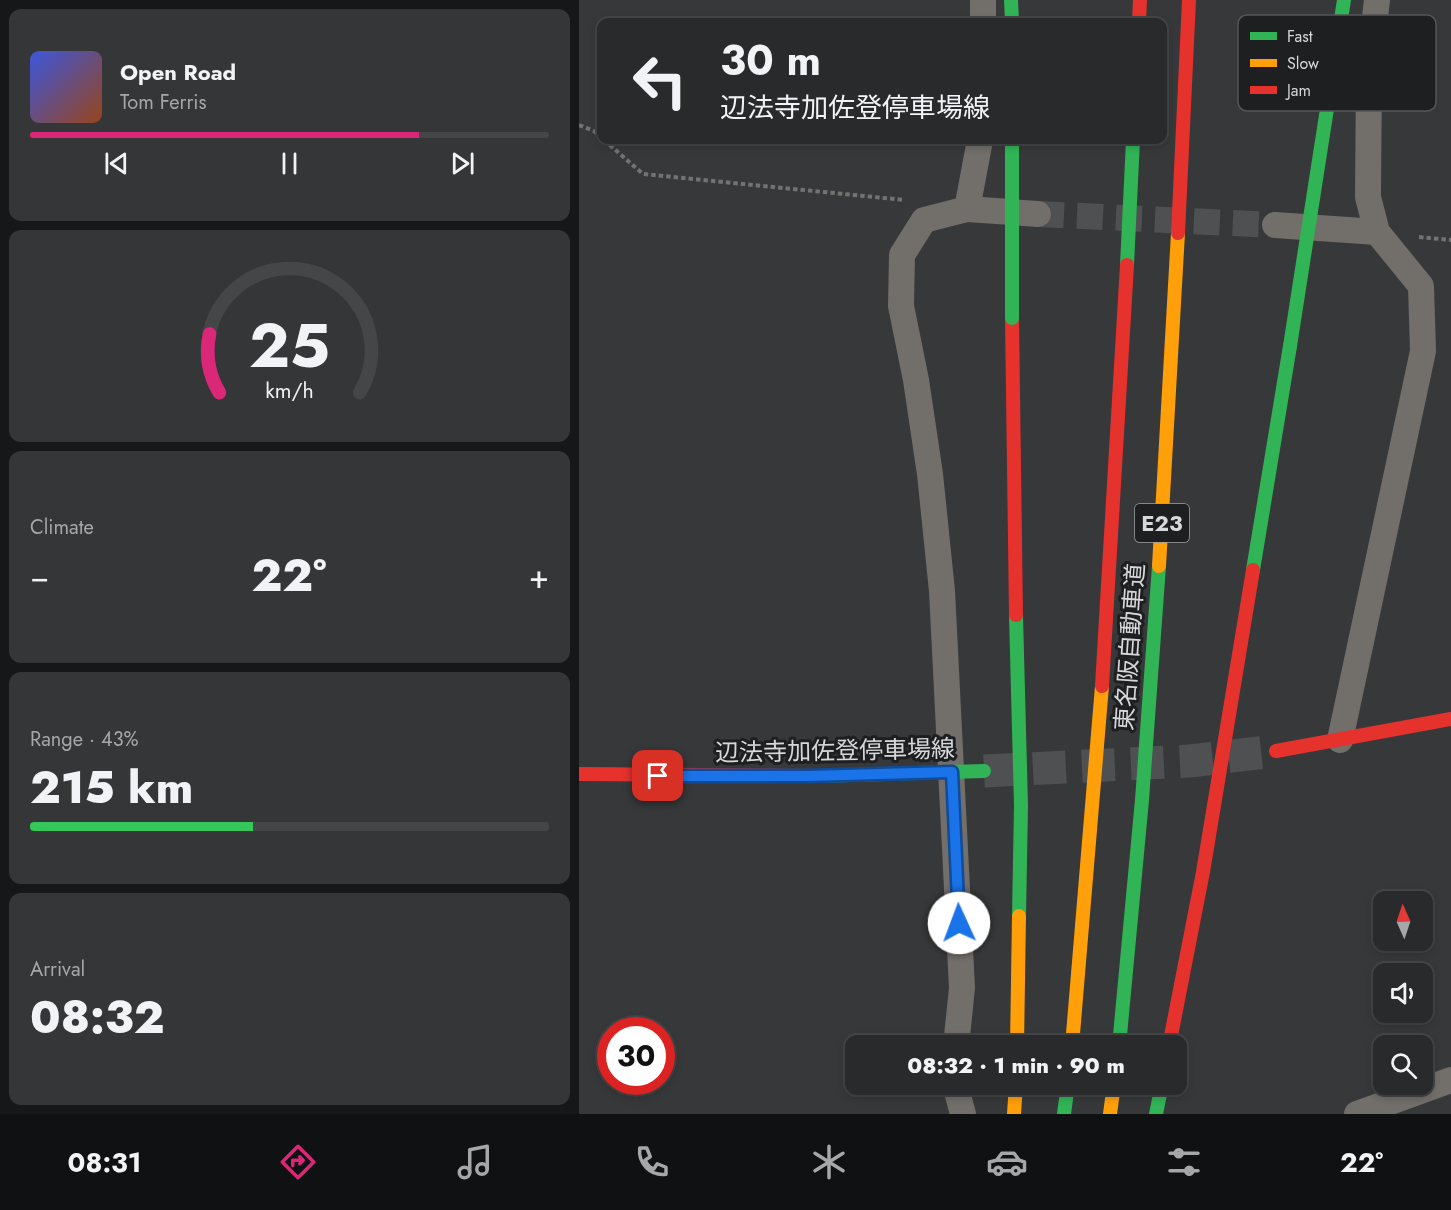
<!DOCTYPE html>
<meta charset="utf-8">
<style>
:root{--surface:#282a2c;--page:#343638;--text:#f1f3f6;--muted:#a5a7a9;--line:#444648;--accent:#db2777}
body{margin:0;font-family:Jost,"Noto Sans JP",sans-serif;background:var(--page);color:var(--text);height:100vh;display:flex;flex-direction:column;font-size:22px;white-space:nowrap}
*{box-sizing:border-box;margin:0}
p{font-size:20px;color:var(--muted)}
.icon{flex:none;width:33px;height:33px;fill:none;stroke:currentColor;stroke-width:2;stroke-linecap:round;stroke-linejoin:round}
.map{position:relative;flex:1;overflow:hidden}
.sheet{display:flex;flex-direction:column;gap:9px;padding:9px;background:#161718;width:579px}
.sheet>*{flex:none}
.guide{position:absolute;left:18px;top:18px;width:570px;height:126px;border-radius:12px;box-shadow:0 3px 9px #0003,0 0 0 2px var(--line);background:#282a2c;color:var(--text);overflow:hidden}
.needle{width:39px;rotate:357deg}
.tools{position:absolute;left:794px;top:891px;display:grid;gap:12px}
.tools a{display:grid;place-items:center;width:60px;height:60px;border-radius:12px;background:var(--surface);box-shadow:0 3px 9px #0003,0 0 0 2px var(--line);font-size:30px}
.speed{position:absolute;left:18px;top:1017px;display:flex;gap:12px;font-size:30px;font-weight:700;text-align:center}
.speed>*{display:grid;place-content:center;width:78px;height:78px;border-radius:50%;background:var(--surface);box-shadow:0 3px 9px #0003,0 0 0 2px var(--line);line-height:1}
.speed .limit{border:9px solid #d22;background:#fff;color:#111}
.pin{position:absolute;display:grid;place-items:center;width:51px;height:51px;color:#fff;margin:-26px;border-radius:12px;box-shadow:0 3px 9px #0006}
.me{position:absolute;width:66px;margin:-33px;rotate:358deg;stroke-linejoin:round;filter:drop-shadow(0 0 4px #0008)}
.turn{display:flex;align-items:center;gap:21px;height:126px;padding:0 24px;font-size:27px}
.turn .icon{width:78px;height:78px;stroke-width:2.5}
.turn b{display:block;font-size:42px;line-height:51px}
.big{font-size:45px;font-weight:800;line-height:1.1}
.sheet .card{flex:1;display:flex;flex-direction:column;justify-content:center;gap:9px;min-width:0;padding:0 21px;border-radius:12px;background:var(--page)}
.sheet .dial{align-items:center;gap:0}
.dial svg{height:156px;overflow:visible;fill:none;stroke:var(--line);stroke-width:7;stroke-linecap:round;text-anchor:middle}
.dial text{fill:var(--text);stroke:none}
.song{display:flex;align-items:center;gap:18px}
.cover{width:72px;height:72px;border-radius:9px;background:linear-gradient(135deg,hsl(230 70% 55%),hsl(20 70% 35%))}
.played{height:6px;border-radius:3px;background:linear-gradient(90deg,var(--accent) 75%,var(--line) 75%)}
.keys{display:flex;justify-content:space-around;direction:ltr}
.heat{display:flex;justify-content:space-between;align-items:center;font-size:33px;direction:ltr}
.charge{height:9px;border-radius:4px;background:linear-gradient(90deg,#34c759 43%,var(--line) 0)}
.trip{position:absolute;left:266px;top:1035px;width:342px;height:60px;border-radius:12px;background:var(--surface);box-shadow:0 3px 9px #0003,0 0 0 2px var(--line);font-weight:800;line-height:60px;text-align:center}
.tabs{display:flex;height:96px;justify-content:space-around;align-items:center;background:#101112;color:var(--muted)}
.tabs .icon{width:42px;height:42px}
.tabs .selected{color:var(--accent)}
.tabs b{font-size:27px;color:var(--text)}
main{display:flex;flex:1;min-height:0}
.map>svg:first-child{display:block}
</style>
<main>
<section class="sheet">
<div class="card">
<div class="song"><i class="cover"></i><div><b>Open Road</b><p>Tom Ferris</p></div></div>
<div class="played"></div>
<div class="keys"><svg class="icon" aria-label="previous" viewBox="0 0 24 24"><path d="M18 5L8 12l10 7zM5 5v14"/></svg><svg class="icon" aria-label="pause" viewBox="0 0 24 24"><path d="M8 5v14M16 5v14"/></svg><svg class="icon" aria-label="next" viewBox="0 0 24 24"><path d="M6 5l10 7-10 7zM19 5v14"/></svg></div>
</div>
<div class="card dial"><svg viewBox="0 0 100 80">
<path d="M14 69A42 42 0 1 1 86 69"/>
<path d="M14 69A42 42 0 0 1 9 39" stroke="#db2777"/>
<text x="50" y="56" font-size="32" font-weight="700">25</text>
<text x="50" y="72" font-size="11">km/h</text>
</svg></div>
<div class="card"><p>Climate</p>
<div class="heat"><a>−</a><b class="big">22°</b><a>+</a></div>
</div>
<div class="card"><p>Range · 43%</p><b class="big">215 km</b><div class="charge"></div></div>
<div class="card"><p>Arrival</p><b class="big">08:32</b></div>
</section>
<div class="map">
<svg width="872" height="1114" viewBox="0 0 872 1114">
<rect width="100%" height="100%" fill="#36383a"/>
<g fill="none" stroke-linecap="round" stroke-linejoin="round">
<!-- street-tunnel -->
<path stroke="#4e5052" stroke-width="26" stroke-dasharray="26 13" stroke-linecap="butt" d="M 459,214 L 696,225"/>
<!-- secondary-tunnel -->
<path stroke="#4e5052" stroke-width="33" stroke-dasharray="33 16" stroke-linecap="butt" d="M 405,771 L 610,761 L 697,751"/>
<!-- path -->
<g stroke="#727270" stroke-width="4" stroke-dasharray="4.5 3" stroke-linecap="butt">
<path d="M 0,125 L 15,131 L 22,137"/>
<path d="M 25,140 L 64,174 L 325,200"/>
<path d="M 840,237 L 872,240"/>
</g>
<!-- street -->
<g stroke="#726e69" stroke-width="26">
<path d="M 404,0 L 404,22"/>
<path d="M 388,209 L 459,214"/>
<path d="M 696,225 L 798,232"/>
<path d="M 761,740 L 844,351 L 842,286 L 798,232 L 789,197 L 790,70 L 798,0"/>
<path d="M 377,1046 L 383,988 L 363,591 L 351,474 L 337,380 L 322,306 L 323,255 L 345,220 L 388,209 L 401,140"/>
<path d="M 376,1084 L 384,1114"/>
<path d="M 778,1114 L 872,1080"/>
</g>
<!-- fast -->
<g stroke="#30b455" stroke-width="14">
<path d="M 432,0 L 433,22"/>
<path d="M 548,265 L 554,140"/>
<path d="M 674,570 L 711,346"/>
<path d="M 437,615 L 442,806 L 440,916"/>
<path d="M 239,776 L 405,771"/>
<path d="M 540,1046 L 563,800 L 580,566"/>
<path d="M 485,1114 L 489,1084"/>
<path d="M 577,1114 L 583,1084"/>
</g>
<!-- slow -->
<g stroke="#ff9f0a" stroke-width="14">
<path d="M 580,566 L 599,233"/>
<path d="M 438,1046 L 440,916"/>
<path d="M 493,1046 L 523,686"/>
<path d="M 435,1114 L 437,1084"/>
<path d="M 531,1114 L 535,1084"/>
</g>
<!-- jam -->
<g stroke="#e5322d" stroke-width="14">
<path d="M 560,22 L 561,0"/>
<path d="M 599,233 L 610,0"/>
<path d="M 433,318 L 437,615"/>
<path d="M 523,686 L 548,265"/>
<path d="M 697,751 L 872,719"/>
<path d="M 0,774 L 239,776"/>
<path d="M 590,1046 L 624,872 L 674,570"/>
</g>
<!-- fast-bridge -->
<g stroke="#30b455" stroke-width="14">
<path d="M 433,140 L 433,318"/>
<path d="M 711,346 L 765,0"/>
</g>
</g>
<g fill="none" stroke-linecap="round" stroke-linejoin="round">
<defs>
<path id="route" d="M 79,776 L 229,776 L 373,772 L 380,923"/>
</defs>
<!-- route casing -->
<use href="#route" stroke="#114b97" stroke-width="15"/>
<!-- route -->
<use href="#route" stroke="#1a73e8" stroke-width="10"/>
</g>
<g text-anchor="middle" stroke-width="6" stroke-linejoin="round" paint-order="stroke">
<!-- shield labels -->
<rect fill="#1d1f21" stroke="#9ea0a3" stroke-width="1.5" x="556" y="504" width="54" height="38" rx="4.5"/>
<g font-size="22" font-weight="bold" fill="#d6d8db">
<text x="583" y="531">E23</text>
</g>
<!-- street labels -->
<g font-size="24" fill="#d6d8db" stroke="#1d1f21">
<text transform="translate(551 647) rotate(-86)" y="8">東名阪自動車道</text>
<text transform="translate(256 751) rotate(-1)" y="8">辺法寺加佐登停車場線</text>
</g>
</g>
<!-- legend -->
<rect x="659" y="15" width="198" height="96" rx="9" fill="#1d1f21" stroke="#545659" stroke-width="1.5"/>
<rect x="671" y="32" width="27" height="8" fill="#30b455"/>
<rect x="671" y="59" width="27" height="8" fill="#ff9f0a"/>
<rect x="671" y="86" width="27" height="8" fill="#e5322d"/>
<g font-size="16" fill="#d6d8db">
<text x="708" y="42">Fast</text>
<text x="708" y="69">Slow</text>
<text x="708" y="96">Jam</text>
</g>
</svg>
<div class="tools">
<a><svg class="needle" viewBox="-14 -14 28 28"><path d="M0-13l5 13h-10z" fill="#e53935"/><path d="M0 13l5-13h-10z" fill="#a5a7a9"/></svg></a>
<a><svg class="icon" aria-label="sound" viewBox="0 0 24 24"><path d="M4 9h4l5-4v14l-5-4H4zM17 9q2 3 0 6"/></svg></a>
<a><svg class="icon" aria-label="search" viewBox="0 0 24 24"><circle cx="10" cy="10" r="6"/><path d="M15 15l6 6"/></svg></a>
</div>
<div class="speed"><div class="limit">30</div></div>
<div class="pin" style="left:79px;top:776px;background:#d93025"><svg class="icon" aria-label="arrive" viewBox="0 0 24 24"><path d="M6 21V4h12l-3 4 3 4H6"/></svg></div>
<svg class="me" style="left:380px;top:923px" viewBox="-20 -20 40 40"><circle r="19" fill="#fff"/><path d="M0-13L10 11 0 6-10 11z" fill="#1a73e8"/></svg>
<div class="trip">08:32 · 1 min · 90 m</div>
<div class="guide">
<div class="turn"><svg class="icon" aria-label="left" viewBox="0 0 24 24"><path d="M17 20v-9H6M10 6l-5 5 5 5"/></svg><div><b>30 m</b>辺法寺加佐登停車場線</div></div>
</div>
</div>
</main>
<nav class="tabs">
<b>08:31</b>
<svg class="icon selected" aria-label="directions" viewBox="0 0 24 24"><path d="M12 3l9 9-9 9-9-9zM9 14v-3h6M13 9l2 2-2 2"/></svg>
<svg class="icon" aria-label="music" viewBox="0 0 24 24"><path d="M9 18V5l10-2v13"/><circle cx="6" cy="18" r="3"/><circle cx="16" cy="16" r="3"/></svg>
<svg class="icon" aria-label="phone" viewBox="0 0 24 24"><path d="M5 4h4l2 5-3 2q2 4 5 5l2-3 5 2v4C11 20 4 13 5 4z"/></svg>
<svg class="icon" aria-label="climate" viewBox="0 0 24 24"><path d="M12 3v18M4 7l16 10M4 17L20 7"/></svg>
<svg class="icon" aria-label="car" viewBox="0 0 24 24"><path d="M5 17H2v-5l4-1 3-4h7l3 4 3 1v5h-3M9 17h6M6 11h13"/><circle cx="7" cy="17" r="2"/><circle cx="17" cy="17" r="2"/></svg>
<svg class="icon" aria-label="filters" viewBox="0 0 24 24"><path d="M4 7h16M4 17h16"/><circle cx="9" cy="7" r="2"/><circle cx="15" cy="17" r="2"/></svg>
<b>22°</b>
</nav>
